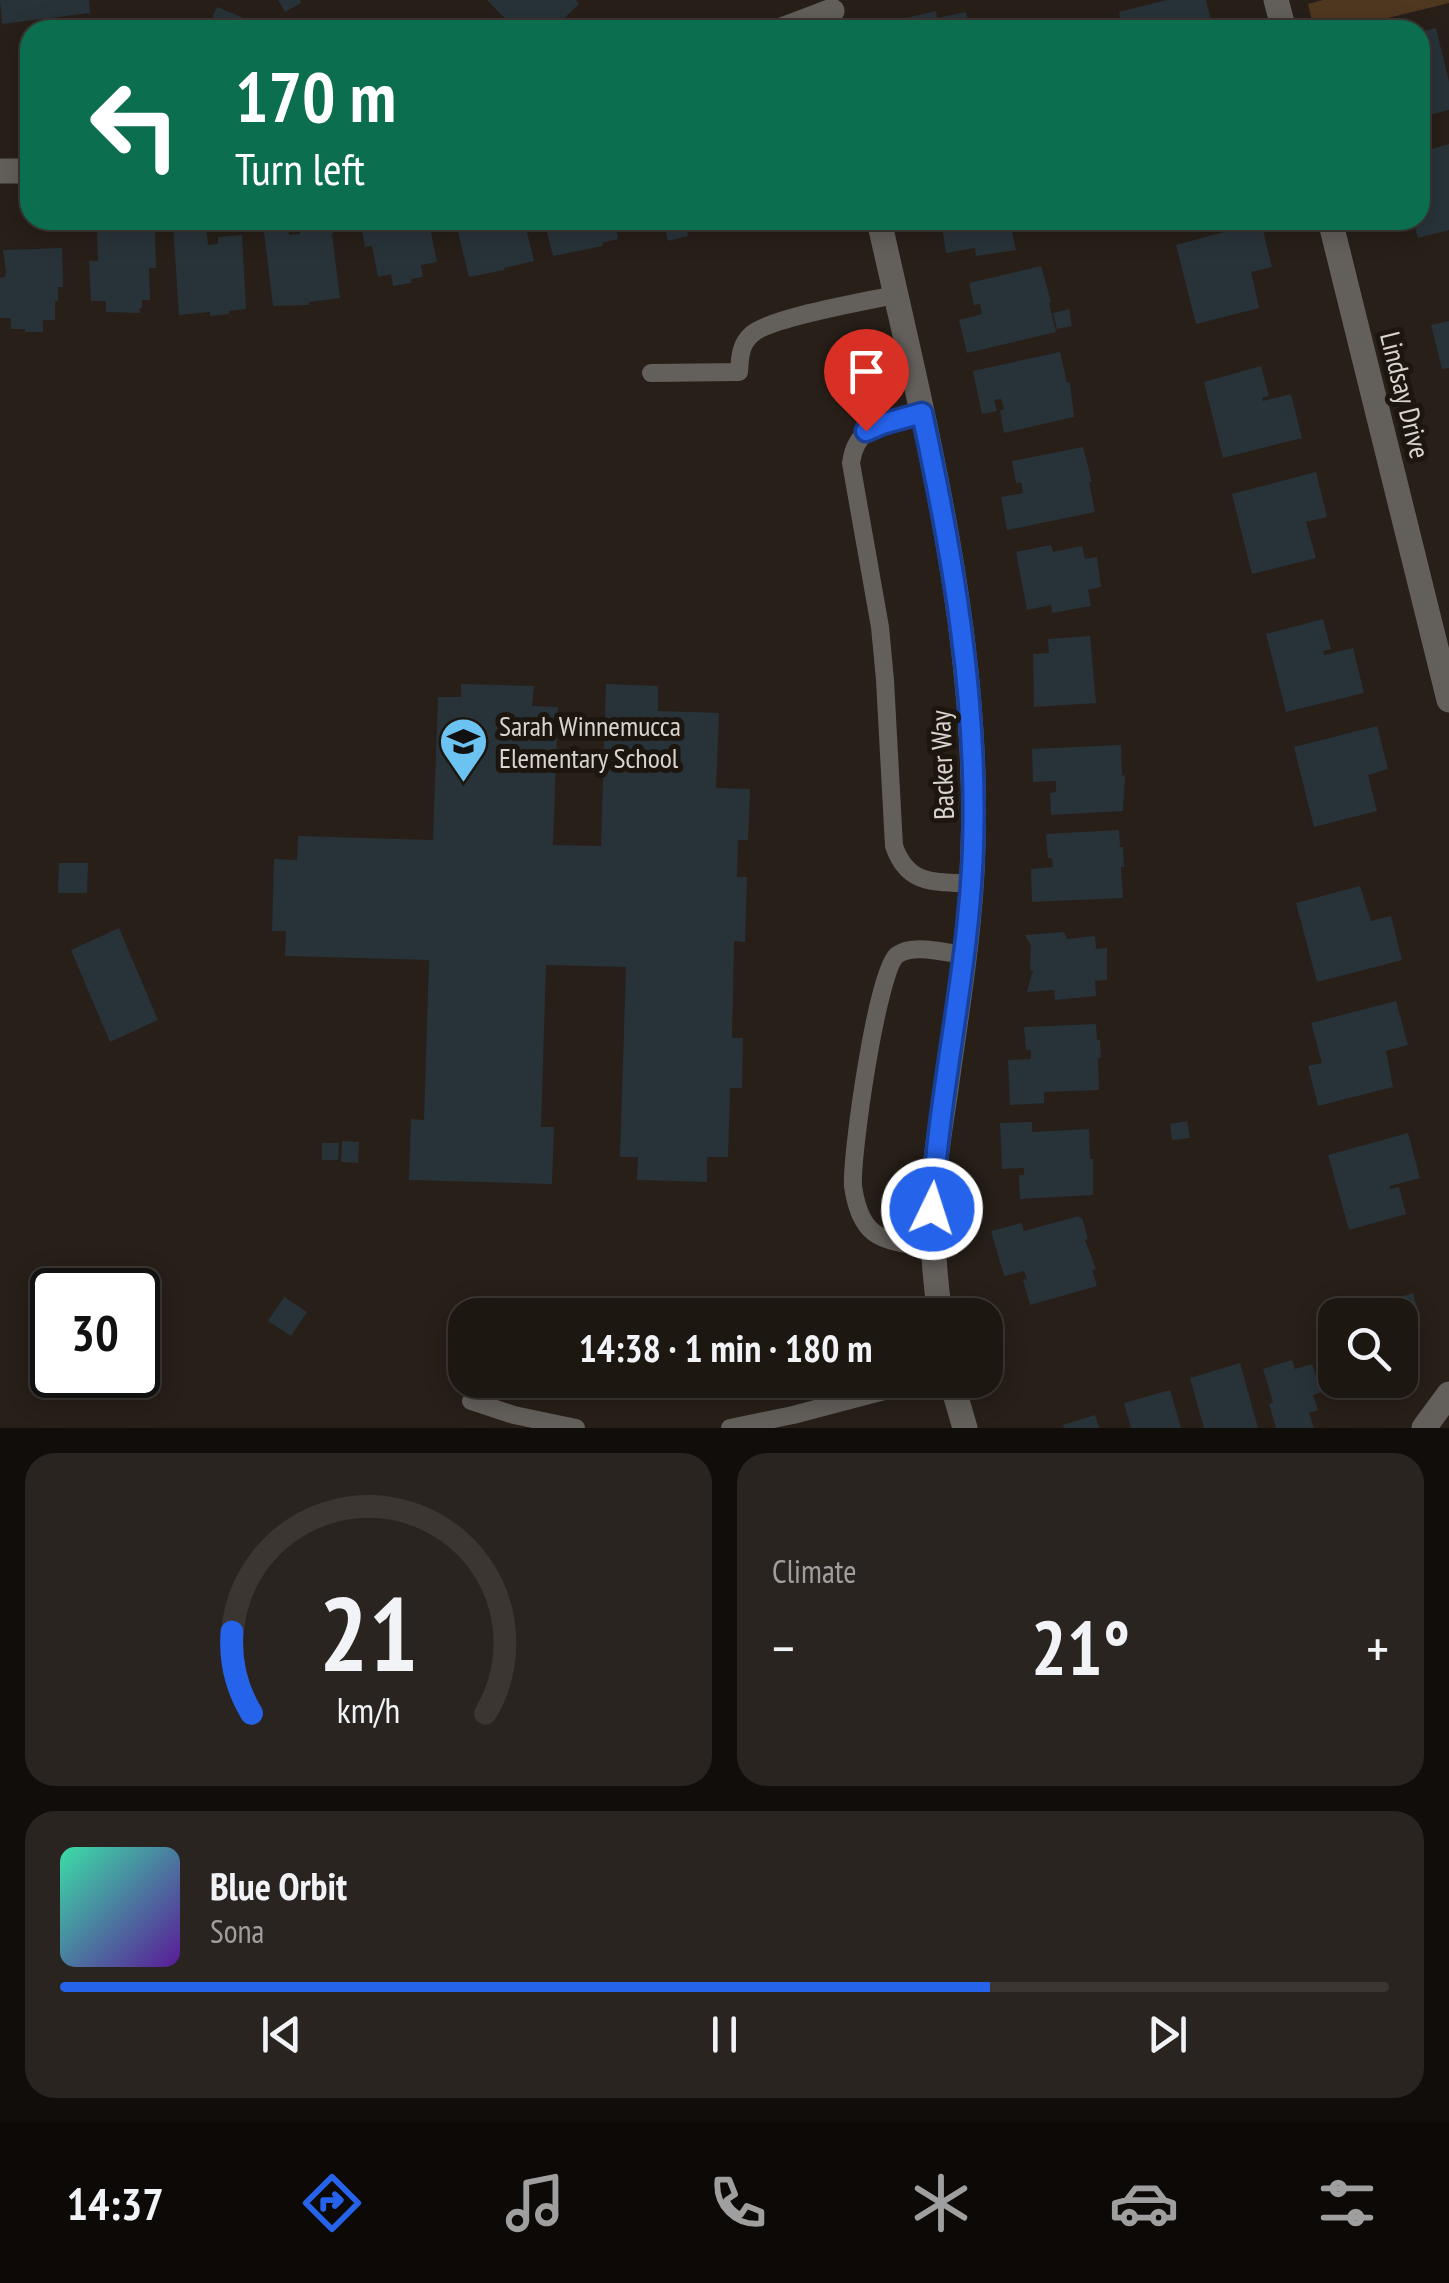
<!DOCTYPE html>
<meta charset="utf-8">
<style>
:root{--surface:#1d1712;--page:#2a2420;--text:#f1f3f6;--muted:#a09f9f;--line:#3b3632;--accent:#2563eb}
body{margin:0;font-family:"PT Sans Narrow",sans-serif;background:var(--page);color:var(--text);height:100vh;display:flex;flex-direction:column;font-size:38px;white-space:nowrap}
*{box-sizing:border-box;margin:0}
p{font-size:32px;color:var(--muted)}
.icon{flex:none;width:55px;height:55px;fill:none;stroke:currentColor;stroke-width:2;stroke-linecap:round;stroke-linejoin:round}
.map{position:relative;height:1428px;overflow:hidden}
.side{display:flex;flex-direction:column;gap:25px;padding:25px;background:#100d0a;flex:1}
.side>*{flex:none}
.guide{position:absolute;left:20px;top:20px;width:1410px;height:210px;border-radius:30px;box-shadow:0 5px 25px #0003,0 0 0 2px var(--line);background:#0b6e4f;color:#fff;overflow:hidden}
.buttons{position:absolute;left:1318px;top:1298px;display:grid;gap:20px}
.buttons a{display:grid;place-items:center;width:100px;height:100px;border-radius:20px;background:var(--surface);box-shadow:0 5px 25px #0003,0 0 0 2px var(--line);font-size:50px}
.speed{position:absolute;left:30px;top:1268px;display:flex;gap:20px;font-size:50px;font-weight:700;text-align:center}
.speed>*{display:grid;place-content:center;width:130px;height:130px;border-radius:50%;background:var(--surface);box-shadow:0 5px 25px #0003,0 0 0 2px var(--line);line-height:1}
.speed .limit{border:5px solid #111;border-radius:15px;background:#fff;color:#111}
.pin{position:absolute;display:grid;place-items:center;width:85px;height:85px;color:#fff;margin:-102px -42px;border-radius:50% 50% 50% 0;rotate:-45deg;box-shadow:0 0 10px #0007}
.pin .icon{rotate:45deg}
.me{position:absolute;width:110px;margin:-55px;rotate:4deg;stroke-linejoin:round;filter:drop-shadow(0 0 8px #0008)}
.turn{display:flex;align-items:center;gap:35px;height:210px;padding:0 50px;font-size:45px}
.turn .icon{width:130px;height:130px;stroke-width:2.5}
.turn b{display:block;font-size:70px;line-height:85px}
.big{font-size:75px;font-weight:800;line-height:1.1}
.side .card{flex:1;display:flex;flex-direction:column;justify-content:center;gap:15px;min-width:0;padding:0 35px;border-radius:30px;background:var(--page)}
.side .dial{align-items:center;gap:0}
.dial svg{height:260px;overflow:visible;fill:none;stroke:var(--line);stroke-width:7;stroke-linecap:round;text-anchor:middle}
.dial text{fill:var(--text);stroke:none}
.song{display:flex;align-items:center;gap:30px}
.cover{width:120px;height:120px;border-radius:15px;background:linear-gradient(135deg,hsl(160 70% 55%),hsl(270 70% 35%))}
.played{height:10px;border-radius:5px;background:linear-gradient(90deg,var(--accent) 70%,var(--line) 70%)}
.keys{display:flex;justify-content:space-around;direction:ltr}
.heat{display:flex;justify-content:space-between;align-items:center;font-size:55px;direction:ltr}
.side .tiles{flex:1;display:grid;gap:25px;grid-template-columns:1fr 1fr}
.card:last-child{grid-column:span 2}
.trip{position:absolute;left:448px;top:1298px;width:555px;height:100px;border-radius:30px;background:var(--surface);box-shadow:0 5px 25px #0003,0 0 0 2px var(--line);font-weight:800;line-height:100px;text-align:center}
.tabs{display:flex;height:160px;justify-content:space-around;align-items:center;background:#0c0907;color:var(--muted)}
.tabs .icon{width:70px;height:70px}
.tabs .on{color:var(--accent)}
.tabs b{font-size:45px;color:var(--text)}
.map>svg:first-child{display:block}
</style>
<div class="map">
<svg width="1449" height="1428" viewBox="0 0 1449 1428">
<rect width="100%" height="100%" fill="#271f18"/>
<!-- green -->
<path fill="#503720" d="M 1323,0 L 1449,0 L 1449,3 L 1339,30 L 1314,30 L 1308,4 Z"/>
<!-- building -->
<g fill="#283339">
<path d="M 0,0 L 89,0 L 90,13 L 2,24 Z"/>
<path d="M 278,0 L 300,0 L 301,3 L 285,12 Z"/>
<path d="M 487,0 L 576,0 L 579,4 L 552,30 L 545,26 L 541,30 L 519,30 L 515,26 L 514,28 Z"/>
<path d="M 1167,0 L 1206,0 L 1212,24 L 1195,30 L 1123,30 L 1119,12 Z"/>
<path d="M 217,7 L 273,30 L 207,30 Z"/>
<path d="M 936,11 L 937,18 L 966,12 L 969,24 L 980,21 L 982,30 L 902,30 L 897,20 Z"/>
<path d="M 1436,28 L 1449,82 L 1449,110 L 1420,117 L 1420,32 Z"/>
<path d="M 30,43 L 30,77 L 26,77 L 22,44 Z"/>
<path d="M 1449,144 L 1449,230 L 1418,238 L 1413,220 L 1420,220 L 1420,152 Z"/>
<path d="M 298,220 L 332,220 L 334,233 L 332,233 L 340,298 L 309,302 L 309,305 L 273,306 L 264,232 L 288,229 L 289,235 L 300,234 Z"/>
<path d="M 360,220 L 419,220 L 420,225 L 429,222 L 437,262 L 421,265 L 423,277 L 411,279 L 411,283 L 393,286 L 391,274 L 378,277 L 372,246 L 365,247 Z"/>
<path d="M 455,220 L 524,220 L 534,261 L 504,268 L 505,270 L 469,277 Z"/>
<path d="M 544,220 L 614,220 L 618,239 L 602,243 L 603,246 L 553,256 Z"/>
<path d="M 646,220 L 685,220 L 688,236 L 668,241 L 664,224 L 648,228 Z"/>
<path d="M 941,220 L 1022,220 L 1023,230 L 1012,232 L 1016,250 L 976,256 L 975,248 L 946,253 Z"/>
<path d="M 1261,222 L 1272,267 L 1251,272 L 1259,308 L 1196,324 L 1176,245 Z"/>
<path d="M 206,224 L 208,245 L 218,244 L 218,237 L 242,235 L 246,309 L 229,311 L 229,314 L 210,316 L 210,312 L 179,315 L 173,226 Z"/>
<path d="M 155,229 L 156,268 L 149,268 L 150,300 L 142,300 L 142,308 L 139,308 L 140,313 L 106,312 L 106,301 L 91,301 L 89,261 L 98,261 L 97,230 Z"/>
<path d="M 62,248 L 63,287 L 58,287 L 58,301 L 55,301 L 55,320 L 43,320 L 43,332 L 25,332 L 25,329 L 11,329 L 11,318 L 0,318 L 0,278 L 5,277 L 6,272 L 3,250 Z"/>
<path d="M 1041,266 L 1051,302 L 1049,303 L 1056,332 L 967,353 L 959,320 L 982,314 L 980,304 L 974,305 L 969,283 Z"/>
<path d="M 1069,309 L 1072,326 L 1057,329 L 1053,313 Z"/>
<path d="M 1449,321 L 1449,368 L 1442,369 L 1431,325 Z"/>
<path d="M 1060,352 L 1067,383 L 1070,382 L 1074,417 L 1004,433 L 1000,411 L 1004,409 L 1001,399 L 994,400 L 997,411 L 982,414 L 973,371 Z"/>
<path d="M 1261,366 L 1269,396 L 1262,398 L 1263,401 L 1291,394 L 1302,438 L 1223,458 L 1204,382 Z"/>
<path d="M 1083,447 L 1092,482 L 1089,482 L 1095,512 L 1007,530 L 1001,497 L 1023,493 L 1021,482 L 1016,483 L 1012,461 Z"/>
<path d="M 1316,472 L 1327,517 L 1306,522 L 1316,558 L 1252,574 L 1232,494 Z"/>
<path d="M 1051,545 L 1053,552 L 1082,546 L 1085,559 L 1097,557 L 1101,587 L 1088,590 L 1091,606 L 1052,613 L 1051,605 L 1027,610 L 1016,552 Z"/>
<path d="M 1323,619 L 1331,649 L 1323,651 L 1324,655 L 1353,648 L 1364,693 L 1286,712 L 1266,634 Z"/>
<path d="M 1090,636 L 1096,703 L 1034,707 L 1033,654 L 1049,653 L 1048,639 Z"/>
<path d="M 461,684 L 534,686 L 532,706 L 558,707 L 553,845 L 601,846 L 606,684 L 658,686 L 658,711 L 719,713 L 716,788 L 750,789 L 748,840 L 738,840 L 737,877 L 747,877 L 745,942 L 734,941 L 732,1038 L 743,1038 L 742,1088 L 730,1088 L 728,1157 L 707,1157 L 707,1182 L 637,1180 L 638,1157 L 620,1157 L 626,967 L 546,965 L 541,1127 L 554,1127 L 552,1184 L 409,1180 L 411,1119 L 424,1120 L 429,960 L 285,956 L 286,931 L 272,931 L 274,859 L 297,860 L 298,836 L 433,840 L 438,697 L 461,697 Z"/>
<path d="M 1377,726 L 1388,769 L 1368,775 L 1377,811 L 1314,827 L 1294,747 Z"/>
<path d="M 1121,745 L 1122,776 L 1125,775 L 1123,811 L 1051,815 L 1050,793 L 1056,792 L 1056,781 L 1033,782 L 1032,749 Z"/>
<path d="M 1119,830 L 1120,847 L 1123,847 L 1124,867 L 1121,867 L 1123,898 L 1032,902 L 1031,869 L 1053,867 L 1052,858 L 1048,858 L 1046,834 Z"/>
<path d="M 59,863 L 88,863 L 87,893 L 58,893 Z"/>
<path d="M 1360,886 L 1371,921 L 1391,916 L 1402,960 L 1317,982 L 1296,903 Z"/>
<path d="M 119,928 L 158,1020 L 110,1042 L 71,950 Z"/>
<path d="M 1064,932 L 1067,939 L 1095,936 L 1096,949 L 1107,948 L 1107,980 L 1095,981 L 1096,996 L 1055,1000 L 1054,990 L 1027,992 L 1033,970 L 1030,970 L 1031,946 L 1025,935 Z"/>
<path d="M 1396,1001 L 1408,1045 L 1386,1051 L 1393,1087 L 1318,1106 L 1308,1066 L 1322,1063 L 1311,1023 Z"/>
<path d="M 1096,1024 L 1097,1040 L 1100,1040 L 1101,1058 L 1098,1058 L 1099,1090 L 1044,1092 L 1044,1103 L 1010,1105 L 1008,1060 L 1031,1059 L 1031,1050 L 1026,1050 L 1024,1027 Z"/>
<path d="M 1187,1121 L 1190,1138 L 1172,1140 L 1170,1124 Z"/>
<path d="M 1032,1122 L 1032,1132 L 1089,1129 L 1090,1159 L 1093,1159 L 1093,1195 L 1020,1199 L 1019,1175 L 1024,1175 L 1024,1168 L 1002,1169 L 1000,1123 Z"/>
<path d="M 1408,1133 L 1420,1178 L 1390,1186 L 1390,1189 L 1399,1187 L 1406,1214 L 1349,1230 L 1328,1155 Z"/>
<path d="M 342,1141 L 359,1142 L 358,1163 L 341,1162 Z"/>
<path d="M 322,1143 L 339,1143 L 338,1160 L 322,1160 Z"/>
<path d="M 1079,1216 L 1079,1218 L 1082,1218 L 1088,1239 L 1085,1240 L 1096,1269 L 1092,1270 L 1097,1286 L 1030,1305 L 1023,1280 L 1027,1279 L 1024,1271 L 1004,1276 L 991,1231 L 1022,1223 L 1024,1231 Z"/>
<path d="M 1413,1293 L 1419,1314 L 1415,1311 L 1413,1314 L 1417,1317 L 1400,1346 L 1400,1315 L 1337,1315 Z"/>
<path d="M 284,1297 L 307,1312 L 291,1336 L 268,1321 Z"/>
<path d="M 1292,1360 L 1295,1369 L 1312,1364 L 1321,1392 L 1313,1395 L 1318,1410 L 1309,1413 L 1314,1428 L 1276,1428 L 1269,1404 L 1273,1402 L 1263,1369 Z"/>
<path d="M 1240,1363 L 1258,1428 L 1204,1428 L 1190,1378 Z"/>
<path d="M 1170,1390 L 1181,1428 L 1131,1428 L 1124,1403 Z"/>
<path d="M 1095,1415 L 1099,1428 L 1064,1428 L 1063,1425 Z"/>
</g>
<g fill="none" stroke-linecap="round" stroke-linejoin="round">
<!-- lane -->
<g stroke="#635f5b" stroke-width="18">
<path d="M 651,373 L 739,372 C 740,358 740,345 751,335 C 767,318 868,301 895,295"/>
<path d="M 921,413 C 888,422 856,423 851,463 L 880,627 L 885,680 L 894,846 C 908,886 934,881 970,884"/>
<path d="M 933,1248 C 913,1244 883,1244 869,1228 C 859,1217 855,1200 853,1186 C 851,1156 877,971 897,955 C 914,943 945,953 964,955"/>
<path d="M 471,1401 L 514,1415 L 576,1428"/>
<path d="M 730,1428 L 793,1415 L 926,1380"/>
</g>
<!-- street -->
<g stroke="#635f5b" stroke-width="25">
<path d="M 1276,0 L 1284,30"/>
<path d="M 782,30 L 832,11"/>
<path d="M 0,171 L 30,171"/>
<path d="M 879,220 C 925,427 980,634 973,848 C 971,928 957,1009 946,1089 C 940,1129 933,1169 933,1209 C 932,1245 935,1280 940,1315"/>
<path d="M 1330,220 L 1449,700"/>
<path d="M 951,1380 L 965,1428"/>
<path d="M 1424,1428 L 1449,1394"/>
</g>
</g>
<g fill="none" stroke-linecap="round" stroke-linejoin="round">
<defs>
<path id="route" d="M 866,431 L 882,424 L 922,413 C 953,557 978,700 973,848 C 969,969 939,1088 932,1209"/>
</defs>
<!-- route casing -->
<use href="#route" stroke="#184099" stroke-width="25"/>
<!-- route -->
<use href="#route" stroke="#2563eb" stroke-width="18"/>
</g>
<!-- icons -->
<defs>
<symbol id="school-pin" viewBox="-11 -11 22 30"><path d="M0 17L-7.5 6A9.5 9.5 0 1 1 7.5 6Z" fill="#6cc3f2" stroke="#1d160f"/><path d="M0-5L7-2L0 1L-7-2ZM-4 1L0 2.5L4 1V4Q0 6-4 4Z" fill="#111"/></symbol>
</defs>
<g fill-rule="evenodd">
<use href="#school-pin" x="436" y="714" width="55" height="75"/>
</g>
<g text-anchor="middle" stroke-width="10" stroke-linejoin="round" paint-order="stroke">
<!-- street labels -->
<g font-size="28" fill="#dad4d0" stroke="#1d160f">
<text transform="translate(1405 395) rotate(76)" y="10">Lindsay Drive</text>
<text transform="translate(942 765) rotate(-92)" y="10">Backer Way</text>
</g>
<!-- poi labels -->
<g font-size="28" fill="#dad4d0" stroke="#1d160f" text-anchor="start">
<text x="499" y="736">Sarah Winnemucca<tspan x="499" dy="32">Elementary School</tspan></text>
</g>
</g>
</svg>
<div class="buttons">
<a><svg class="icon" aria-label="search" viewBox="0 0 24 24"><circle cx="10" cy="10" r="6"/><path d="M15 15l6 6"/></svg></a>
</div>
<div class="speed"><div class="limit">30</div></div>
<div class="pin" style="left:866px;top:431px;background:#d93025"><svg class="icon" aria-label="arrive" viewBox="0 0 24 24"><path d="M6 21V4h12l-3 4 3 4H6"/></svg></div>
<svg class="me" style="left:932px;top:1209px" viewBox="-20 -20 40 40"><circle r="17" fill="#2563eb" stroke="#fff" stroke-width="3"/><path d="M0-11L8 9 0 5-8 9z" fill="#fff"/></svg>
<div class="trip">14:38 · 1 min · 180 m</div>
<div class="guide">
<div class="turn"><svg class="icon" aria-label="left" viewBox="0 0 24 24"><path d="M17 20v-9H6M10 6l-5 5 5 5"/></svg><div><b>170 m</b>Turn left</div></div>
</div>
</div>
<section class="side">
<div class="tiles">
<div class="card dial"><svg viewBox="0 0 100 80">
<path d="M14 69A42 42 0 1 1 86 69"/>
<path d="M14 69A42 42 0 0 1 8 44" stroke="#2563eb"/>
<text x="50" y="56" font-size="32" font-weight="700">21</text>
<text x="50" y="72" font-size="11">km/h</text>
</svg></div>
<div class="card"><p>Climate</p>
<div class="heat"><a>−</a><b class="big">21°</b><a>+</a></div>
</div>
<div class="card">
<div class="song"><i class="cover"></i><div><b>Blue Orbit</b><p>Sona</p></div></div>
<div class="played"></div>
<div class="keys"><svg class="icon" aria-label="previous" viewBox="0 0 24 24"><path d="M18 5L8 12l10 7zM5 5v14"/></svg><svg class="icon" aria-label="pause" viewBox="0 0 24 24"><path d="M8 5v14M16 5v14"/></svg><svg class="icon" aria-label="next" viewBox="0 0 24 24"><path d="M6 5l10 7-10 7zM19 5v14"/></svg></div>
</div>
</div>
</section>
<nav class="tabs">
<b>14:37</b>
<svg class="icon on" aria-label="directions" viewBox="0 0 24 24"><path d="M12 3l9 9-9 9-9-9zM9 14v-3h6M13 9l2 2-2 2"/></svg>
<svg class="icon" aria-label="music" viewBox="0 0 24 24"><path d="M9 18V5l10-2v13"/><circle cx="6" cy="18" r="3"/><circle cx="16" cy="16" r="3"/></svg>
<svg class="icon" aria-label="phone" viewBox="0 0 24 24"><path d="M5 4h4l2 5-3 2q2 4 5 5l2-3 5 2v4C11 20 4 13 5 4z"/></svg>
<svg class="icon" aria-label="climate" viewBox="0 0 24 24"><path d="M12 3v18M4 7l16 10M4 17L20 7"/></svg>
<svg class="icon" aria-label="car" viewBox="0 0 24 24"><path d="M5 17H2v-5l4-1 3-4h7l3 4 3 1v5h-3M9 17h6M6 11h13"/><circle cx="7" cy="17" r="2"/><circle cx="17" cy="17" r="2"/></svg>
<svg class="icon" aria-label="filters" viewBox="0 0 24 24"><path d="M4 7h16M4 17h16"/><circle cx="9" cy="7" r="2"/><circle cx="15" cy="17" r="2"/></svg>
</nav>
